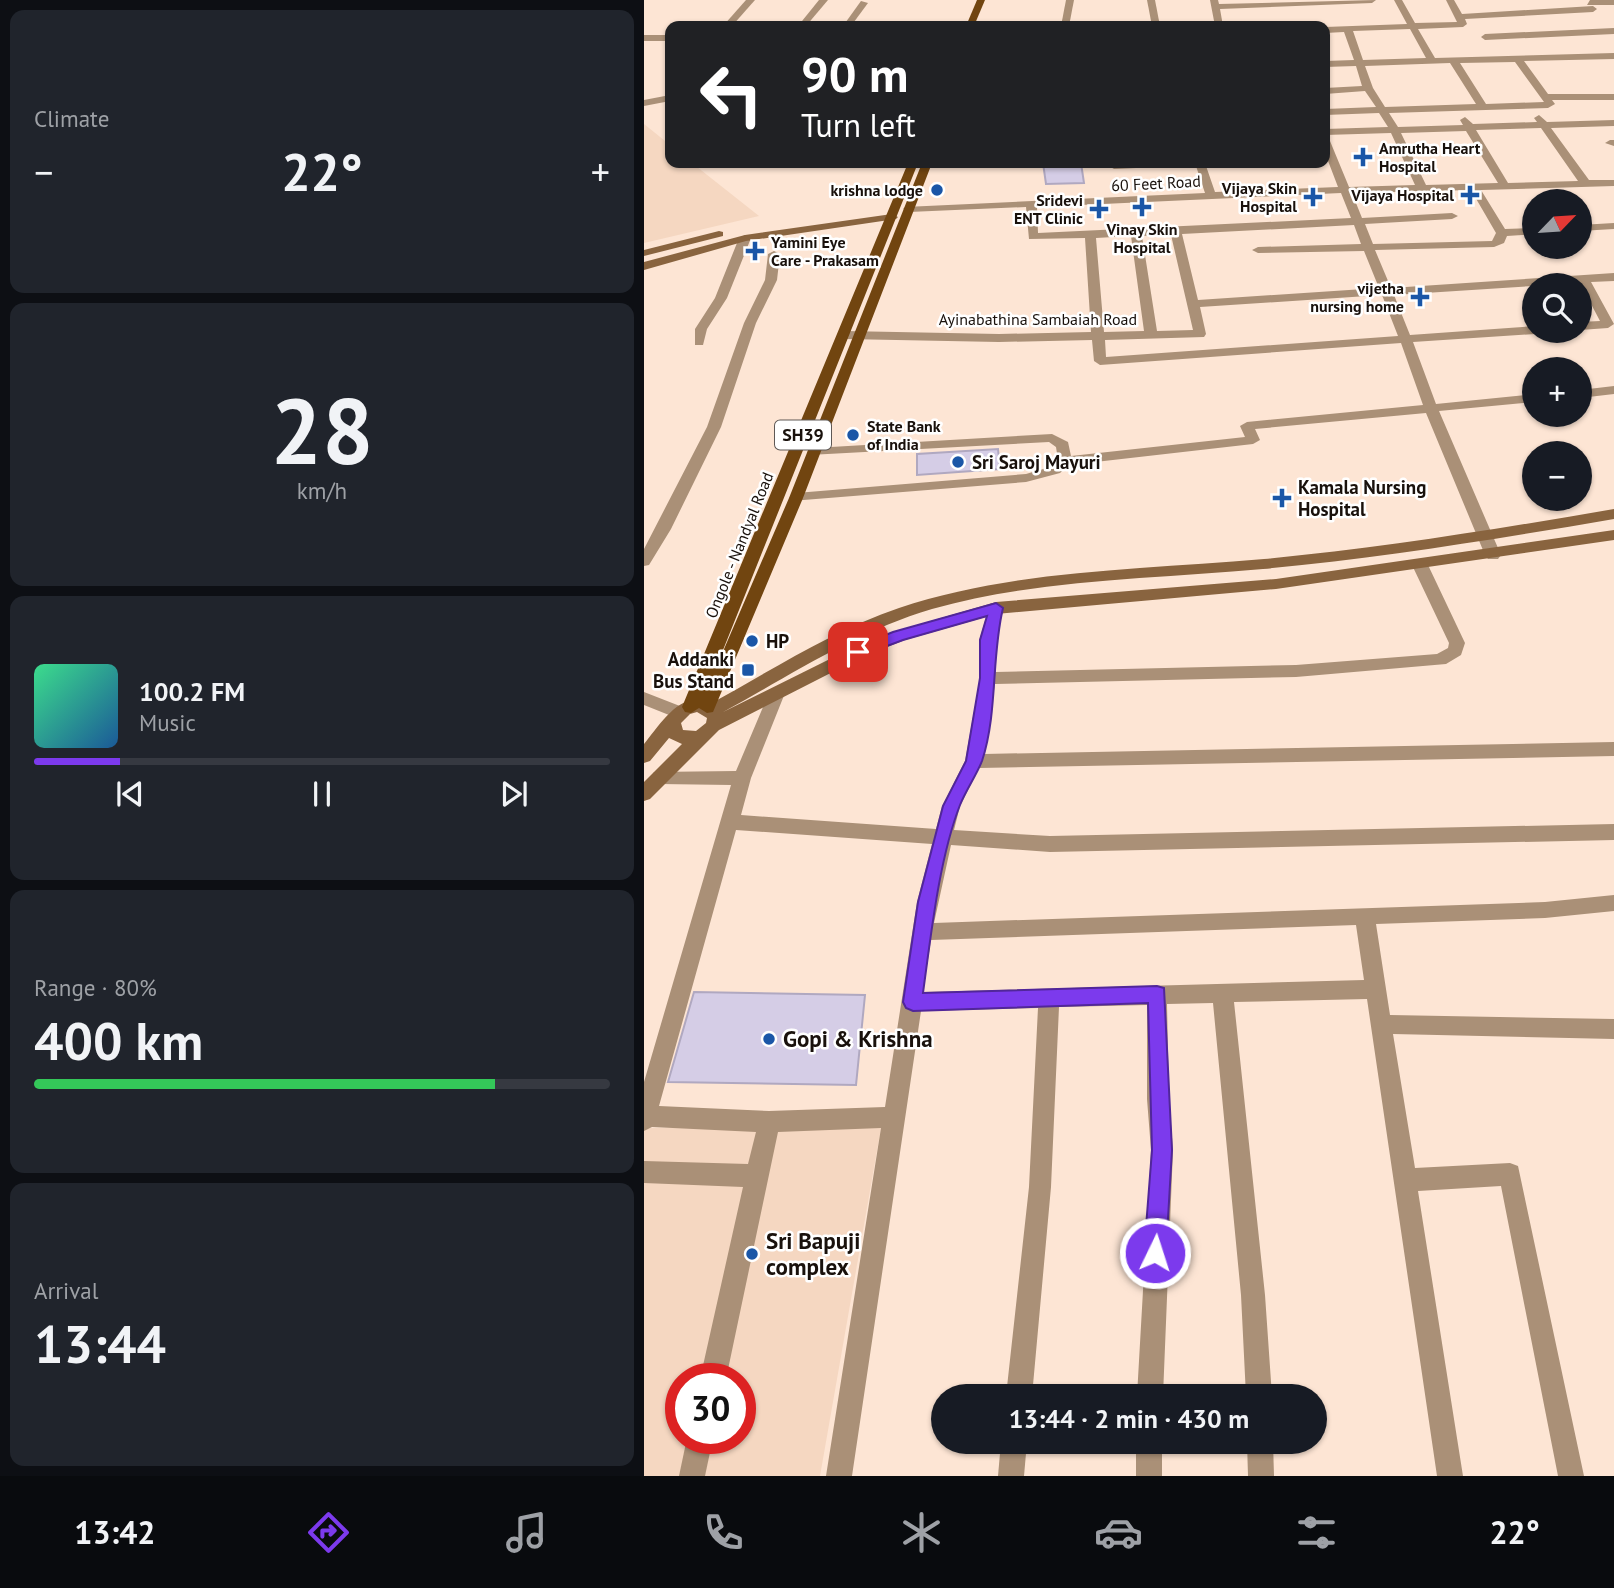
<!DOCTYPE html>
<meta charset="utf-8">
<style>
:root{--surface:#171b24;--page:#20242c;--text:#f1f3f6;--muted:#9ea1a6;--line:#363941;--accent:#7c3aed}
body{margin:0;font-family:"PT Sans",sans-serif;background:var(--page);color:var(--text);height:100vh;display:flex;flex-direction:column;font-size:26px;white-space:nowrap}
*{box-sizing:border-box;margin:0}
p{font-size:23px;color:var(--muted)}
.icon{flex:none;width:38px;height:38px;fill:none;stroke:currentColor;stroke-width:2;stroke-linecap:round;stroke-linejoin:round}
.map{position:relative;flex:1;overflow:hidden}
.sheet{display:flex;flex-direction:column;gap:10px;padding:10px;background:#0d0f14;width:644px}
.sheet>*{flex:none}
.top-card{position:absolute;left:21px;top:21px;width:665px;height:147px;border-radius:14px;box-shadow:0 2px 5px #0004;background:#202124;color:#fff;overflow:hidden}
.needle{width:46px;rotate:65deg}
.tools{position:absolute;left:878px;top:189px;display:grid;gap:14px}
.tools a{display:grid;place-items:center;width:70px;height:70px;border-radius:50%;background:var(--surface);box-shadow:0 2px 5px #0004;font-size:35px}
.speed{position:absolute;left:21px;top:1363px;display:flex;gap:14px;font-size:35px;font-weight:700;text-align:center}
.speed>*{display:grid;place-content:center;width:91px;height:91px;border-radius:50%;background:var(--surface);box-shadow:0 2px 5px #0004;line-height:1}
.speed .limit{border:10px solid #d22;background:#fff;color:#111}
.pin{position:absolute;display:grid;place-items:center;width:60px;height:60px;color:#fff;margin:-30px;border-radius:14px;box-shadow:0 4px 10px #0006}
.me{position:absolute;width:77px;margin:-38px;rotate:4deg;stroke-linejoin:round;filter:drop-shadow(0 0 5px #0008)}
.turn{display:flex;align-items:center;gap:24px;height:147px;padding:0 21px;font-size:32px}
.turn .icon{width:91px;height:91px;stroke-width:2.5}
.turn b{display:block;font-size:49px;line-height:60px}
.big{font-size:52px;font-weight:700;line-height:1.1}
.sheet .widget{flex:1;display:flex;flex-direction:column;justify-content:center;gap:10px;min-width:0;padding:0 24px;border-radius:14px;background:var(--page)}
.sheet .dial{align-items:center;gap:0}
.dial b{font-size:91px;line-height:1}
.song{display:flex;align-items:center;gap:21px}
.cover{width:84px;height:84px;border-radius:10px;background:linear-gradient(135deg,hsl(150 70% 55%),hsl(210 70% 35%))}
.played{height:7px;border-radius:4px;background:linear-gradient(90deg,var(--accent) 15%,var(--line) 15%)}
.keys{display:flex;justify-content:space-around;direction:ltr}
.heat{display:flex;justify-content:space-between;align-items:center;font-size:38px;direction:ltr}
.charge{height:10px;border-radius:5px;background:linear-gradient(90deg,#34c759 80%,var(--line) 0)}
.trip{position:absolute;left:287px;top:1384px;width:396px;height:70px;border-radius:35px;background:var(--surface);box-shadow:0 2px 5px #0004;font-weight:700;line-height:70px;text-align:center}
.tab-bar{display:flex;height:112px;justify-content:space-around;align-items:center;background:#090b0e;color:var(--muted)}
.tab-bar .icon{width:49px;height:49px}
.tab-bar .current{color:var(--accent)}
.tab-bar b{font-size:32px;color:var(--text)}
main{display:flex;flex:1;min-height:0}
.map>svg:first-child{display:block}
</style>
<main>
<section class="sheet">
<div class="widget"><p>Climate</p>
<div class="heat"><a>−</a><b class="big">22°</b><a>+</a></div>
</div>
<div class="widget dial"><b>28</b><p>km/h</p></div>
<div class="widget">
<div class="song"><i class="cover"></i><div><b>100.2 FM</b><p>Music</p></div></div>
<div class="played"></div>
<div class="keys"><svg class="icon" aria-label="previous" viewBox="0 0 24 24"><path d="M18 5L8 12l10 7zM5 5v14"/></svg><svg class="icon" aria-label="pause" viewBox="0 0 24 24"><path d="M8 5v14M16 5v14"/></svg><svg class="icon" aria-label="next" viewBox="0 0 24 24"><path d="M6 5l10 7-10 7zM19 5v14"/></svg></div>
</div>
<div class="widget"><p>Range · 80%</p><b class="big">400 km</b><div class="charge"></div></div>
<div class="widget"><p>Arrival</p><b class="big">13:44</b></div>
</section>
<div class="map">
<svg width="970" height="1476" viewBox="0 0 970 1476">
<rect width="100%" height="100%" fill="#fde5d4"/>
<!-- built -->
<g fill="#f5d7c1" fill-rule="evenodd">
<path d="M 0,124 L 26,145 L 26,163 L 48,163 L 115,216 L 0,243 Z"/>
<path d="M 0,1128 L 237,1128 L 176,1476 L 0,1476 ZM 37,1379 L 96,1379 L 96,1438 L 37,1438 Z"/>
</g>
<!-- building -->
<g fill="#d5cde6" stroke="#b0a8c0" stroke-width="2">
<path d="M 399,163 L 437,163 L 440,183 L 402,184 Z"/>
<path d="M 354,449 L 356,469 L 273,475 L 273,454 Z"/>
<path d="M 50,992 L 221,995 L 212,1085 L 24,1082 Z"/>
</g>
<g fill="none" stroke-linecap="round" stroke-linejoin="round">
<!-- street -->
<g fill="#aa9077" fill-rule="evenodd">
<path d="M 102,0 L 111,0 L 88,26 L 79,26 Z"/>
<path d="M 175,0 L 184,0 L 162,26 L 154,26 Z"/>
<path d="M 422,0 L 430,0 L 425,26 L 417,26 Z"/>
<path d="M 503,0 L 511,0 L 516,26 L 508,26 Z"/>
<path d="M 566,0 L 574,0 L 575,4 L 732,0 L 728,3 L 576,9 L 579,26 L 571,26 Z"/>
<path d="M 750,0 L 758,0 L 771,23 L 813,22 L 802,0 L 810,0 L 818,14 L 949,6 L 953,9 L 949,12 L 821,19 L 823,24 L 819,27 L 774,29 L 791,58 L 970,53 L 970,59 L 880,61 L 904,94 L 970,94 L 970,100 L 908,100 L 911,104 L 904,108 L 745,113 L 754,127 L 819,125 L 816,120 L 821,117 L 829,124 L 893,122 L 890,118 L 895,115 L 903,122 L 970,120 L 970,126 L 907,128 L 945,180 L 970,180 L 970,186 L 837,190 L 861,229 L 891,228 L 891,234 L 863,236 L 860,243 L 850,247 L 731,250 L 747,288 L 970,273 L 970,281 L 947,282 L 970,324 L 964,328 L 936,330 L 936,322 L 956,321 L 936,283 L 750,295 L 766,335 L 891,326 L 891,331 L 897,331 L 891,334 L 769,342 L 792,404 L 891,394 L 891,402 L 795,411 L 857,555 L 854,559 L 844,559 L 841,555 L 782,413 L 611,429 L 616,440 L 609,444 L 425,465 L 416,473 L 382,482 L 147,501 L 145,498 L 152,493 L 382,474 L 406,467 L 414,460 L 412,447 L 405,442 L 165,455 L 163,452 L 170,448 L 408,434 L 424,442 L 427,456 L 601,437 L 596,426 L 603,422 L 779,405 L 757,343 L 456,365 L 450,361 L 448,340 L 355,342 L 201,339 L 195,335 L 201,331 L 355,334 L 447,332 L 441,238 L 385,239 L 382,207 L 265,212 L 259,209 L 261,207 L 561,193 L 551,163 L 561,163 L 571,192 L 694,187 L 681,153 L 681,138 L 686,141 L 705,187 L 771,185 L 747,133 L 681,135 L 681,129 L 744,127 L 735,113 L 681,115 L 681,109 L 732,107 L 721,91 L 681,94 L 681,88 L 718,86 L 712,66 L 681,67 L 681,61 L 710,60 L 700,32 L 681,33 L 681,27 L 763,24 ZM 766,29 L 782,58 L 719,60 L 709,31 ZM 871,62 L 900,102 L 842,104 L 816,63 ZM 806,63 L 832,104 L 741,107 L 729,88 L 721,66 ZM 897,128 L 934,181 L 864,183 L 832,130 ZM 822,131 L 854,183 L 782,185 L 757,133 ZM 827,190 L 852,233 L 848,241 L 729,244 L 721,224 L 808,219 L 814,216 L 808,213 L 718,218 L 708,193 ZM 697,193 L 707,218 L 394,233 L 393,207 ZM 710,225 L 717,244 L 614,247 L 608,250 L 614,253 L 720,251 L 735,288 L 554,300 L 538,234 ZM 527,235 L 549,330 L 513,331 L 498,236 ZM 487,236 L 500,331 L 460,332 L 452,238 ZM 738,295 L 754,336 L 462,357 L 461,340 L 560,337 L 562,334 L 556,307 Z"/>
<path d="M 946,0 L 970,0 L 970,5 L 943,5 Z"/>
<path d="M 217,1 L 224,3 L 207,26 L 199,26 Z"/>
<path d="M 970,28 L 970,34 L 841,40 L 837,37 L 841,34 Z"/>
<rect x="0" y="35" width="26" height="6"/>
<path d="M 26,95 L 26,101 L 0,106 L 0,100 Z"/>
<path d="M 966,140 L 970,140 L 970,146 L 961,143 Z"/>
<path d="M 472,163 L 541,163 L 536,166 L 470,169 L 465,166 Z"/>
<path d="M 970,223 L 970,229 L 936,231 L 936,225 Z"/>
<path d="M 101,235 L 107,238 L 83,298 L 63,329 L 59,345 L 51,345 L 51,329 L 71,298 L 95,238 Z"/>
<path d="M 130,251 L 136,254 L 133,280 L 112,323 L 77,427 L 27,529 L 5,565 L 0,566 L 0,549 L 63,427 L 100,323 L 121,280 L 124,254 Z"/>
<path d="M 970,386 L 970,394 L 936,398 L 936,390 Z"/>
<path d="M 776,560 L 784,565 L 821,643 L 817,655 L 802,664 L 652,677 L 351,684 L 340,754 L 970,742 L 970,756 L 335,768 L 316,806 L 310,830 L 406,836 L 970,824 L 970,840 L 406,852 L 307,845 L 290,923 L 901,902 L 970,895 L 970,911 L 901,918 L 732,924 L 746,1015 L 970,1019 L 970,1039 L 749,1034 L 771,1168 L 866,1163 L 874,1166 L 940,1476 L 914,1476 L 857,1186 L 774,1191 L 819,1476 L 793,1476 L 723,999 L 590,1002 L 621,1295 L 628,1396 L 602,1396 L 597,1295 L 569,1003 L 523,1004 L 525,1099 L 529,1150 L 519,1396 L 493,1396 L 507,1150 L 503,1099 L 503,1005 L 415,1007 L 407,1187 L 388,1396 L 362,1396 L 385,1187 L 394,1008 L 277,1011 L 208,1476 L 182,1476 L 237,1128 L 134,1132 L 82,1379 L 56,1379 L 99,1187 L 0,1183 L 0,1161 L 104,1164 L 112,1132 L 8,1127 L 0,1131 L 0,1082 L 87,785 L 16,784 L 10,782 L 7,777 L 10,772 L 92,771 L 125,693 L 133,687 L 141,693 L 107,778 L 97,815 L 292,829 L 298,806 L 321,761 L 336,678 L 335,641 L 346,604 L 352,602 L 360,608 L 351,641 L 352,672 L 652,665 L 793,654 L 804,648 L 805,643 L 768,565 ZM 92,830 L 288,844 L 273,902 L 241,1107 L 125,1111 L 15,1106 ZM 712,925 L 720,980 L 279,992 L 287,940 Z"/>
<path d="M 0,692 L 41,708 L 44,713 L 41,718 L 35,719 L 0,705 Z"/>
<path d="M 43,1438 L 69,1438 L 61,1476 L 35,1476 Z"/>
<path d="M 357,1442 L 383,1442 L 380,1476 L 354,1476 Z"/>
<rect x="492" y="1442" width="26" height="34"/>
<path d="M 603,1442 L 629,1442 L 630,1476 L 604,1476 Z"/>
</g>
<!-- secondary -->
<g fill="#89643f" fill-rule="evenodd">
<path d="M 248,214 L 254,217 L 252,219 L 102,241 L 0,270 L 0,262 L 101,235 Z"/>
<path d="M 75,231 L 79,232 L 79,236 L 0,256 L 0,250 Z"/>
<path d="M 970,509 L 970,519 C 853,539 736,558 619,569 C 509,579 395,579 288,609 C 213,631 147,675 79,712 L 208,648 L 249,632 L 352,602 L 632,579 L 970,530 L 970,540 L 632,589 L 352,614 L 261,640 L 220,656 L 75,730 L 6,799 L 0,801 L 0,782 L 38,744 L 25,738 L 6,761 L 0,763 L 0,744 C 16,725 38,687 66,704 C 128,670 188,631 255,608 C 372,569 498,570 620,559 C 737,548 854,529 970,509 ZM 53,712 L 63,718 L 62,723 L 52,731 L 39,730 L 37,723 L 46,714 Z"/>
</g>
<!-- primary -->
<g fill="#714510" fill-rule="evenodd">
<path d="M 333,0 L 341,0 L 330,26 L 322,26 Z"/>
<path d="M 264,163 L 274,163 L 71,670 L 145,498 L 278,163 L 288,163 L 159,498 L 69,712 L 63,713 L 55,708 L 47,713 L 41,712 L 38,707 Z"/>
</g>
</g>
<!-- route -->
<path fill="#7c3aed" stroke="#51269a" stroke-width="2" d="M 352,603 L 359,608 C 347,658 354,712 338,761 C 332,776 322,790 316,805 C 295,859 287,935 279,993 L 513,986 L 520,988 L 528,1150 L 522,1253 L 519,1261 L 511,1264 L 503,1261 L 500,1253 L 508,1150 L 504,1003 L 269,1011 L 262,1008 L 259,1002 L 274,902 L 291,837 L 299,806 L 322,761 L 336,678 L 336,640 L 343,616 L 259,640 L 214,657 L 207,652 L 209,648 L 249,632 Z"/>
<!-- markers -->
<g fill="#1a56a7" stroke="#fff" stroke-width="2.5">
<path d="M715.5 146.5h7v7h7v7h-7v7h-7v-7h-7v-7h7z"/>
<circle cx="293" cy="190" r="7"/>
<path d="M822.5 184.5h7v7h7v7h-7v7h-7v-7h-7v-7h7z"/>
<path d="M665.5 186.5h7v7h7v7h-7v7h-7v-7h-7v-7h7z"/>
<path d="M494.5 196.5h7v7h7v7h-7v7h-7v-7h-7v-7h7z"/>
<path d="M451.5 198.5h7v7h7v7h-7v7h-7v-7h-7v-7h7z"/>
<path d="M107.5 240.5h7v7h7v7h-7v7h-7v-7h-7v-7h7z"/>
<path d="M772.5 286.5h7v7h7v7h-7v7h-7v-7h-7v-7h7z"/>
<circle cx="209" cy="435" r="7"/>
<circle cx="314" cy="462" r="7"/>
<path d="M634.5 487.5h7v7h7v7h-7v7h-7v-7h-7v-7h7z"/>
<circle cx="108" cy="641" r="7"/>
<rect x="97" y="663" width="14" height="14" rx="3.5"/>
<circle cx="125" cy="1039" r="7"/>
<circle cx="108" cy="1254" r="7"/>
</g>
<g text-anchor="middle" stroke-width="5" stroke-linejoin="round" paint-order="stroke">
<!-- far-poi labels -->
<g font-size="16" font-weight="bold" fill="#19110c" stroke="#fff" text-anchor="end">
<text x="735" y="154" text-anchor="start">Amrutha Heart<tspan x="735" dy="18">Hospital</tspan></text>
<text x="653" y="194">Vijaya Skin<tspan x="653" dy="18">Hospital</tspan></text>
<text x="279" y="196">krishna lodge</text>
<text x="810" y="201">Vijaya Hospital</text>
<text x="439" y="206">Sridevi<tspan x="439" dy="18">ENT Clinic</tspan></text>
<text x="498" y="235" text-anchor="middle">Vinay Skin<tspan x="498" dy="18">Hospital</tspan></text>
<text x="127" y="248" text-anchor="start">Yamini Eye<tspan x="127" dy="18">Care - Prakasam</tspan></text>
<text x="760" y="294">vijetha<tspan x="760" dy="18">nursing home</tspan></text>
<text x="223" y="432" text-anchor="start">State Bank<tspan x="223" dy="18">of India</tspan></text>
</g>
<!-- far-street labels -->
<g font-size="16" fill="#19110c" stroke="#fff">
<text transform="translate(512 183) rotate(-3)" y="6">60 Feet Road</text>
<text x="394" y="325">Ayinabathina Sambaiah Road</text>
<text transform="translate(95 545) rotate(-68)" y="6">Ongole - Nandyal Road</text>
</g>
<!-- shield labels -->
<rect fill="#fff" stroke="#5e5855" stroke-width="2" x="131" y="420.5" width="56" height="29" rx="5"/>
<g font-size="18" font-weight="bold" fill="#19110c">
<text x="159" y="441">SH39</text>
</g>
<!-- poi labels -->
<g font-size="19" font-weight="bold" fill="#19110c" stroke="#fff" text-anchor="start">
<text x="328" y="469">Sri Saroj Mayuri</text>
<text x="654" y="494">Kamala Nursing<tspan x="654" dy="22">Hospital</tspan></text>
<text x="122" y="648">HP</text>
<text x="90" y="666" text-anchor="end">Addanki<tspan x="90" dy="22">Bus Stand</tspan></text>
</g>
<!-- near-poi labels -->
<g font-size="23" font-weight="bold" fill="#19110c" stroke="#fff" text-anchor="start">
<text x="139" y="1047">Gopi &amp; Krishna</text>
<text x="122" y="1249">Sri Bapuji<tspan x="122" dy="26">complex</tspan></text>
</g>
</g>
</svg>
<div class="tools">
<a><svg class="needle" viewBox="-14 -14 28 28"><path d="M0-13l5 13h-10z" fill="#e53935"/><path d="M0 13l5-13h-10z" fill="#9ea1a6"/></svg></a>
<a><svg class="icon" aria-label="search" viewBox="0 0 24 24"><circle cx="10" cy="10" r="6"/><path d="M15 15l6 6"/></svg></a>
<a>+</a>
<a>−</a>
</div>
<div class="speed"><div class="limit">30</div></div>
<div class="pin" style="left:214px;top:652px;background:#d93025"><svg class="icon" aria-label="arrive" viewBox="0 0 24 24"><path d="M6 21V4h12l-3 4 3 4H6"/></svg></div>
<svg class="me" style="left:511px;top:1253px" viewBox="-20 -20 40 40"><circle r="17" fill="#7c3aed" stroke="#fff" stroke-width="3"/><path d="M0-11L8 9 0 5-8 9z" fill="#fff"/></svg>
<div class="trip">13:44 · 2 min · 430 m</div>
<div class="top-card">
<div class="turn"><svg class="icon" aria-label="left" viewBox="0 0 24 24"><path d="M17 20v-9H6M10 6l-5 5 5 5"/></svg><div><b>90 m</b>Turn left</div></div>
</div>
</div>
</main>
<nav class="tab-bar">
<b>13:42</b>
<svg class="icon current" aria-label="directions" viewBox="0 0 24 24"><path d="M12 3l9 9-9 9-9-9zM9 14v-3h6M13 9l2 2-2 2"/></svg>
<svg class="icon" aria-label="music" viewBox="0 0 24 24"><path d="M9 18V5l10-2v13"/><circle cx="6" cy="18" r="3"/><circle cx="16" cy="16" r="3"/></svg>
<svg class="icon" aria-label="phone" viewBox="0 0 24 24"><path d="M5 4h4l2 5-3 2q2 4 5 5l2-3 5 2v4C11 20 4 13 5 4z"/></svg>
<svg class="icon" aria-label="climate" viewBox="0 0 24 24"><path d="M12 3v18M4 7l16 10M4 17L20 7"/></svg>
<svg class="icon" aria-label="car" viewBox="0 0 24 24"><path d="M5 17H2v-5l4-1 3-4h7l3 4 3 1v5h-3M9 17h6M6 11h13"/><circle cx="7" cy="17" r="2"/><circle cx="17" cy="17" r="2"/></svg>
<svg class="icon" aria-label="filters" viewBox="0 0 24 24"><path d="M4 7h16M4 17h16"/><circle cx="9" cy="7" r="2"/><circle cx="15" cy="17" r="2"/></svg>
<b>22°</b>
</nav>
